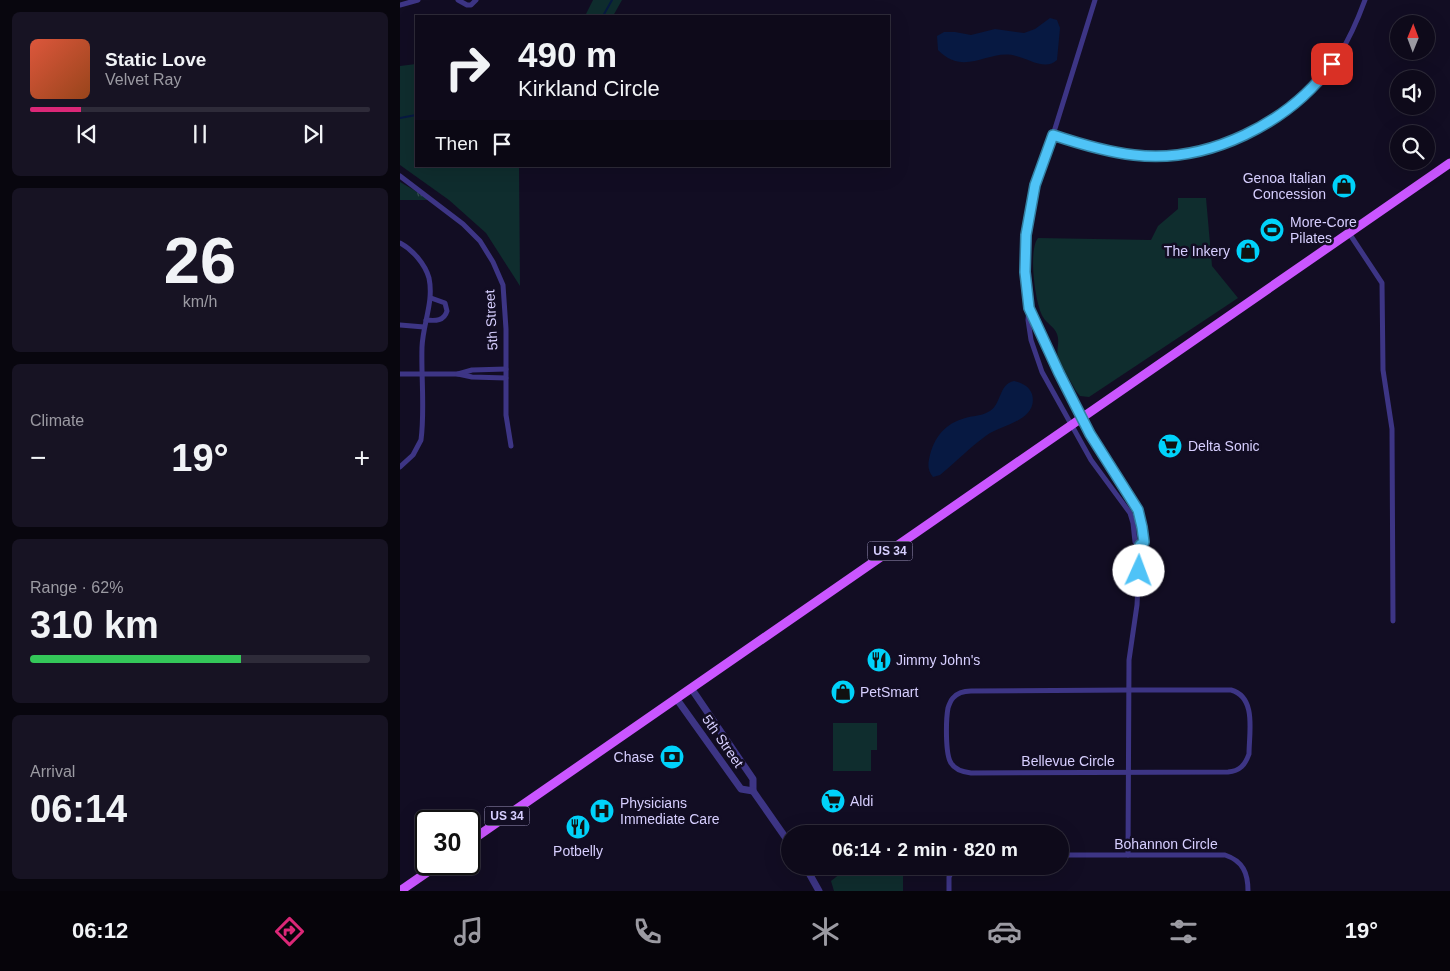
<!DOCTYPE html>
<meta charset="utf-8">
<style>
:root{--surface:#0e0a1a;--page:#171323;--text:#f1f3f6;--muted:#9b9aa2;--line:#2e2b39;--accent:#db2777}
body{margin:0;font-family:Helvetica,sans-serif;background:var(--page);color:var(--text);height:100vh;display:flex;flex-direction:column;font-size:19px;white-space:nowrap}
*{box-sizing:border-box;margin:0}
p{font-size:16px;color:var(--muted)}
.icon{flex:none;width:28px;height:28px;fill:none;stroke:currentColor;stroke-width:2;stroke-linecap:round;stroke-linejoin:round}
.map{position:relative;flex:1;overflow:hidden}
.details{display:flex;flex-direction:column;gap:12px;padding:12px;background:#08060e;width:400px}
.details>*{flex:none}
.hud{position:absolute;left:15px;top:15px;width:475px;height:152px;border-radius:0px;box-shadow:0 5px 20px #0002,0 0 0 1px var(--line);background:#0e0a1a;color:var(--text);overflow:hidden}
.needle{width:32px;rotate:1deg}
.controls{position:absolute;left:990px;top:15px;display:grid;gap:10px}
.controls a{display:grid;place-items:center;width:45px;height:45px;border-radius:50%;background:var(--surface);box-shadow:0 5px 20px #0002,0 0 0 1px var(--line);font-size:25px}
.speed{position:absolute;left:15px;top:810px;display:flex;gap:10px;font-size:25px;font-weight:700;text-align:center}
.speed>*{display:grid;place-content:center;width:65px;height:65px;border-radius:50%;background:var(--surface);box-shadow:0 5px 20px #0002,0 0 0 1px var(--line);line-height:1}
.speed .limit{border:2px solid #111;border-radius:8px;background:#fff;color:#111}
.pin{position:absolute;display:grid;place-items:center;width:42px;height:42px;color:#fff;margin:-21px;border-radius:10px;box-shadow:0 2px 8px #0006}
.me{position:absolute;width:55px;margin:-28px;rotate:2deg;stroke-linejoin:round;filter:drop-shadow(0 0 4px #0008)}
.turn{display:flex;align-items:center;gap:18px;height:105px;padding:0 20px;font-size:22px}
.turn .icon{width:65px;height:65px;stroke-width:2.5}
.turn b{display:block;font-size:35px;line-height:42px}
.then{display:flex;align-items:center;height:48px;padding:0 20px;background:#0003;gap:10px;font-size:19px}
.big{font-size:38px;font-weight:700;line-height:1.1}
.details .card{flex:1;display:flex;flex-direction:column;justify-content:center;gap:8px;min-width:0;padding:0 18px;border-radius:8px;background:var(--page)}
.details .dial{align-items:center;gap:0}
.dial b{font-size:65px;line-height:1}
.song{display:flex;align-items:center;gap:15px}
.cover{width:60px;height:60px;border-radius:8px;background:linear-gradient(135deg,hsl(10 70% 55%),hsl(20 70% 35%))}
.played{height:5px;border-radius:2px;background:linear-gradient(90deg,var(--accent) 15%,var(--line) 15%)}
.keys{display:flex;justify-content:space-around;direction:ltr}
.heat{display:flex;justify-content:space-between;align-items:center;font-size:28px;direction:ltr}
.charge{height:8px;border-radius:4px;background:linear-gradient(90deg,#34c759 62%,var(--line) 0)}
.trip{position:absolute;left:381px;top:825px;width:288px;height:50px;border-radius:25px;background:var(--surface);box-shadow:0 5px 20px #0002,0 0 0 1px var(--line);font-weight:700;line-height:50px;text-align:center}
.tab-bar{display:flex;height:80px;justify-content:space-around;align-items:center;background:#06040a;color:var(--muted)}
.tab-bar .icon{width:35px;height:35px}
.tab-bar .on{color:var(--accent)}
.tab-bar b{font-size:22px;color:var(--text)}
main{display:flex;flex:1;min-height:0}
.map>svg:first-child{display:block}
</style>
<main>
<section class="details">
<div class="card">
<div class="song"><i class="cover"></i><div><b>Static Love</b><p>Velvet Ray</p></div></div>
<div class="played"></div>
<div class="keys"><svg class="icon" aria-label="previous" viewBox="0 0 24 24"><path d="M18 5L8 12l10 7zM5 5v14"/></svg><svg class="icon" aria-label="pause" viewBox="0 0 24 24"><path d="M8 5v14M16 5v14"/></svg><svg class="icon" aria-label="next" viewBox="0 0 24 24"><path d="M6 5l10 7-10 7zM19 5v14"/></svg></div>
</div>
<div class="card dial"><b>26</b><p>km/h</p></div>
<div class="card"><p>Climate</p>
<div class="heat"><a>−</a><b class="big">19°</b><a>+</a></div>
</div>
<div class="card"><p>Range · 62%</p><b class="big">310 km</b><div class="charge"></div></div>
<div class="card"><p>Arrival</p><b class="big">06:14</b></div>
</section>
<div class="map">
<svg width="1050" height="891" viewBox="0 0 1050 891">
<defs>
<pattern id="park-tufts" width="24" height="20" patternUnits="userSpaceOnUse" patternTransform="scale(1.25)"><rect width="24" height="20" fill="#0f2d2e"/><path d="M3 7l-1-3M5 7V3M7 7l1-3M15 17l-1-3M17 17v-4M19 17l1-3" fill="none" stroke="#314a4d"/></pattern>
</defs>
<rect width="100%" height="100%" fill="#120d23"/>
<!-- green -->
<g fill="#0f2d2e">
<path d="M 193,0 L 222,0 L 213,16 L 185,16 Z"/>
<path d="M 16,64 L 16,166 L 119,166 L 120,286 L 86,233 L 49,200 L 0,165 L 0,66 Z"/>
<path d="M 778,198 L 806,198 L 812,266 L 838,298 L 689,397 L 680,396 L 676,391 C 670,380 662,368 658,357 C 656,350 660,342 657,334 C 654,326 647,324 643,317 C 635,304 628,250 638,238 L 751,240 L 758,226 L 778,209 Z"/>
<path d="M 433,723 L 477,723 L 477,750 L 471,750 L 471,771 L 433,771 Z"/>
<path d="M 450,866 L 503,866 L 503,891 L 434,891 L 431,881 Z"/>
</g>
<!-- park -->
<path fill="url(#park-tufts)" d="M 0,182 L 31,200 L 0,200 Z"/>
<!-- water -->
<g fill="#071942">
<path d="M 650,18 L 657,20 L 660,28 L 657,60 C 646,71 629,59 616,56 C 589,48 565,78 538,50 L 537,36 L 544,32 L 555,32 L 571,35 L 595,29 L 624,33 L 635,29 Z"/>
<path d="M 614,381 C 622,383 629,386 632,394 C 639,420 602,425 587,435 C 570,447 556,462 540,475 L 533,477 C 527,470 528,463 530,455 C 536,433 548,422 569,417 C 575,416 583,415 588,412 C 602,406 598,384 614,381 Z"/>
</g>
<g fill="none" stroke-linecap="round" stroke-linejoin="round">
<!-- stream -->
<g stroke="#071942" stroke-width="2">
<path d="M 203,16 L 212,0"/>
<path d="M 0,118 L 16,115"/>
</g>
<!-- minor -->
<g stroke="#3d3585" stroke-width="5">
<path d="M 58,0 L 67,5 L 71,5 L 76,0"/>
<path d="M 695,0 L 653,135 L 635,185 L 629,212 L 625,253 L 626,283 L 629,308 L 628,320 L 631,340 L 642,372 L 691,460 L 730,513 L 733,523 L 735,542 L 740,545"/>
<path d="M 0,5 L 18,0"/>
<path d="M 653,135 C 680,144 706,152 734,155 C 813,164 895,119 939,55 C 950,38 958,19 965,0"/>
<path d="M 0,176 L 63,224 L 80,241 L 93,262 L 103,285 L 106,329 L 106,415 L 111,446"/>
<path d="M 949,233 L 982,283 L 983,370 L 992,429 L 993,621"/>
<path d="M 0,243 C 13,250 25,264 29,278 C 34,302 23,323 22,347 C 21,378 25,409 21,440 L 13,455 L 0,467"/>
<path d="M 629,309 C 650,351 668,395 691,437 C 705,462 729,484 738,512 C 742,522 743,532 744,542 L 740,545 L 737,605 L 729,660 L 728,855"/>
<path d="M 26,320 C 36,321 44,321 47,311 L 45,303 L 31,298"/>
<path d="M 0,325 L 24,327"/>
<path d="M 0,374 L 58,374 L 72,377 L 106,378"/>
<path d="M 58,374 L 72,370 L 106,369"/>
<path d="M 729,690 L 831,690 C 857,697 849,733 849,754 C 845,765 840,771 828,772 L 571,773 C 563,772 555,770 551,763 C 545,754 546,719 548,708 C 549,705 551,700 553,698 C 558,692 564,691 571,691 Z"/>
<path d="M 660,855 L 825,855 C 843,861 848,873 848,891"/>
<path d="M 549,891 L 549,877 L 555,866"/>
</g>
<!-- tertiary -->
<g stroke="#3d3585" stroke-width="7">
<path d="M 291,688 L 353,779 L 353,791 L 390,844"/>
<path d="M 276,698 L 341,789 L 353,791"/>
<path d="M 405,866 L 419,891"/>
</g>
<!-- primary -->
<g stroke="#ca56ff" stroke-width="9">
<path d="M 69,842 L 1050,163"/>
<path d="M 0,891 L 39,864"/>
</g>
</g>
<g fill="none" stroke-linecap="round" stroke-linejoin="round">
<defs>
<path id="route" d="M 739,571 L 740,545 L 744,542 L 742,527 L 738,510 L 690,434 L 659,373 L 629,308 L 625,272 L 626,235 L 635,185 L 653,135 C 680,144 706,152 734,155 C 808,164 889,123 932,64"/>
</defs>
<!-- route casing -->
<use href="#route" stroke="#337fa1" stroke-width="12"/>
<!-- route -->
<use href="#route" stroke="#4fc3f7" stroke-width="9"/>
</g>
<!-- icons -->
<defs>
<symbol id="shop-disc" viewBox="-11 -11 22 22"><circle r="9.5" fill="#00d2fa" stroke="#120d23"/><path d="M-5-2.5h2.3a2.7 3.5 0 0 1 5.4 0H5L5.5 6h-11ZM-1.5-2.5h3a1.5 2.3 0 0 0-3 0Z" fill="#111"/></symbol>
<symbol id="stadium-disc" viewBox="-11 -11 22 22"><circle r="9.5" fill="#00d2fa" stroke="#120d23"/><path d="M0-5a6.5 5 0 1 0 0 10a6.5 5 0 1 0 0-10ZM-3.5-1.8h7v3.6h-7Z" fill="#111"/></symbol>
<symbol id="supermarket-disc" viewBox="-11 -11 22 22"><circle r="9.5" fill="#00d2fa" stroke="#120d23"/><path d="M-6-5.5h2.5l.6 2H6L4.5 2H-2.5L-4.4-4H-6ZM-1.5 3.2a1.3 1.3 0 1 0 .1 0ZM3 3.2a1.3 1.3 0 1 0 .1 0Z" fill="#111"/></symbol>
<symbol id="restaurant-disc" viewBox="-11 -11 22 22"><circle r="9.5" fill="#00d2fa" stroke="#120d23"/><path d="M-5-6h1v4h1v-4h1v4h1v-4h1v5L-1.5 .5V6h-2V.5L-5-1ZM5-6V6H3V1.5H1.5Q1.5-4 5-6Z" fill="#111"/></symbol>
<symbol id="bank-disc" viewBox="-11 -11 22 22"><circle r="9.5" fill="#00d2fa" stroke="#120d23"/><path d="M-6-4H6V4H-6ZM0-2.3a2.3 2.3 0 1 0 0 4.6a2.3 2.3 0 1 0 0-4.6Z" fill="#111"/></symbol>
<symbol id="hospital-disc" viewBox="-11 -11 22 22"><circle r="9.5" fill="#00d2fa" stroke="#120d23"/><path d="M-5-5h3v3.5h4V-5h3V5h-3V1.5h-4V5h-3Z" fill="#111"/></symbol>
</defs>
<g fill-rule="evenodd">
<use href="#shop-disc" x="930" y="172" width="28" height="28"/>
<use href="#stadium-disc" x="858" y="216" width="28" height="28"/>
<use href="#shop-disc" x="834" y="237" width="28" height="28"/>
<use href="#supermarket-disc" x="756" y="432" width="28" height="28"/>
<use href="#restaurant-disc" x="465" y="646" width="28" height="28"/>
<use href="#shop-disc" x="429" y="678" width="28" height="28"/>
<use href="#bank-disc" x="258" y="743" width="28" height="28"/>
<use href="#supermarket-disc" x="419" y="787" width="28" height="28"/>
<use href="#hospital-disc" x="188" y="797" width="28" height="28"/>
<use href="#restaurant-disc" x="164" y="813" width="28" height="28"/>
</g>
<g text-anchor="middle" stroke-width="5" stroke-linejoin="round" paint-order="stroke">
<!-- shield labels -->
<g fill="#120d23" stroke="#9c95bd" stroke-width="1">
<rect x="467.5" y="541.5" width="45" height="19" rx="4"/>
<rect x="84.5" y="806.5" width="45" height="19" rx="4"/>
</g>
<g font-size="12" font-weight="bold" fill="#d7cfff">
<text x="490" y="555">US 34</text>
<text x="107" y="820">US 34</text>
</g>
<!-- poi labels -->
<g font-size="14" fill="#d7cfff" stroke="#120d23" text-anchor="start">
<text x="926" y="183" text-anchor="end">Genoa Italian<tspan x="926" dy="16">Concession</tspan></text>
<text x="890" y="227">More-Core<tspan x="890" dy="16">Pilates</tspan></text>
<text x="830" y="256" text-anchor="end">The Inkery</text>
<text x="788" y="451">Delta Sonic</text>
<text x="496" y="665">Jimmy John's</text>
<text x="460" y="697">PetSmart</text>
<text x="254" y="762" text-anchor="end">Chase</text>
<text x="450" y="806">Aldi</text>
<text x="220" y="808">Physicians<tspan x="220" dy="16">Immediate Care</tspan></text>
<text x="178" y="856" text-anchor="middle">Potbelly</text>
</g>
<!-- street labels -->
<g font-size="14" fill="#d7cfff" stroke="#120d23">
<text transform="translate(91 320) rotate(-93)" y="5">5th Street</text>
<text transform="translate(323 741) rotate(55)" y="5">5th Street</text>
<text x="668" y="766">Bellevue Circle</text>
<text x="766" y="849">Bohannon Circle</text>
</g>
</g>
</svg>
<div class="controls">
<a><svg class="needle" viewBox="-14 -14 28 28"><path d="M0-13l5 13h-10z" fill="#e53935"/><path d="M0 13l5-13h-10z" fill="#9b9aa2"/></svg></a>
<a><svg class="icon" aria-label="sound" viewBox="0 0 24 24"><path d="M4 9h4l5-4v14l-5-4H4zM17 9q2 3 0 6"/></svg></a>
<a><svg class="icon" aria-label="search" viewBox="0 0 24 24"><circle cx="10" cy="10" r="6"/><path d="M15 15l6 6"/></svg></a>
</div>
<div class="speed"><div class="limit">30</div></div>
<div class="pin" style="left:932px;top:64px;background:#d93025"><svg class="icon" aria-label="arrive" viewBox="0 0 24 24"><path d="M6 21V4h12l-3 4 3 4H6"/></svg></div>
<svg class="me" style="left:739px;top:571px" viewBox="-20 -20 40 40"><circle r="19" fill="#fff"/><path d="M0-13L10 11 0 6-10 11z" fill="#4fc3f7"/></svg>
<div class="trip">06:14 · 2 min · 820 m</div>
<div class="hud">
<div class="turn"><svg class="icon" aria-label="right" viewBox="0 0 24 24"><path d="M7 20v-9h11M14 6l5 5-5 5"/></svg><div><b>490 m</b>Kirkland Circle</div></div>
<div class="then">Then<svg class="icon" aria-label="arrive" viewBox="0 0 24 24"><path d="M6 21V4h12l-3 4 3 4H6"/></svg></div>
</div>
</div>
</main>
<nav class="tab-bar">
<b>06:12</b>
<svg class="icon on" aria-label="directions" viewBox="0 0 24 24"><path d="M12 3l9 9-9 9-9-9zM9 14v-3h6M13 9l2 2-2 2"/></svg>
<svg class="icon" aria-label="music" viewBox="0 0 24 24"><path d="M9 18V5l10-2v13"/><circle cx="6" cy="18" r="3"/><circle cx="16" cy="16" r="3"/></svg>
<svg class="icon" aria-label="phone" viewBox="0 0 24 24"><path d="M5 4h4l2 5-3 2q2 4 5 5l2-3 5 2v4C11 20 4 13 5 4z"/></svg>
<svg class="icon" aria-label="climate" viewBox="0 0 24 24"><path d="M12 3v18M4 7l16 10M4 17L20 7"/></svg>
<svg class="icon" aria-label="car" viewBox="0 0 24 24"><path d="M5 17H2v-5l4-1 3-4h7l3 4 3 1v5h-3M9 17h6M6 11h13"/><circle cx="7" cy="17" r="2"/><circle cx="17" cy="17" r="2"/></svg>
<svg class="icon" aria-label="filters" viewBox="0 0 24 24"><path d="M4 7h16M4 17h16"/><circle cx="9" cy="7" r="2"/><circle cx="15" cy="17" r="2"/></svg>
<b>19°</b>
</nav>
